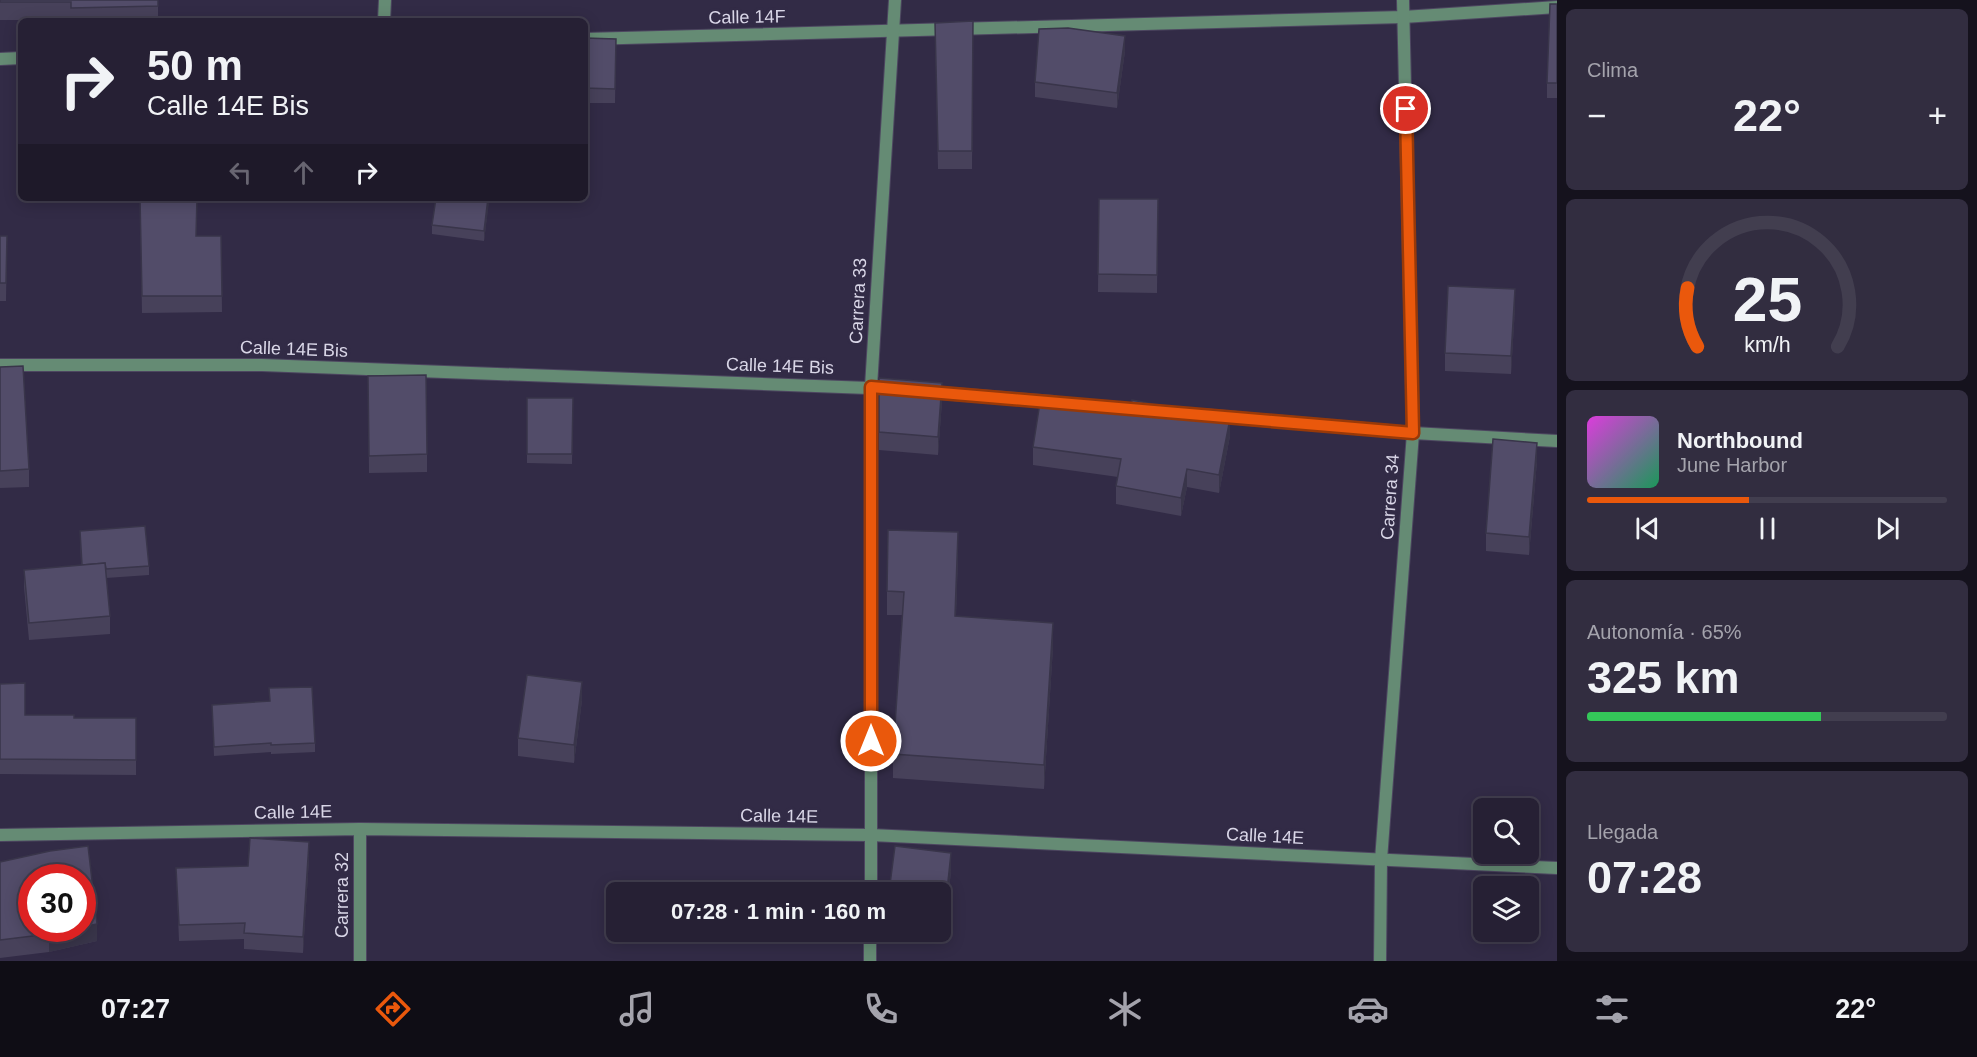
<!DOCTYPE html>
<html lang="es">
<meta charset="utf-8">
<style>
:root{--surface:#262034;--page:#322d40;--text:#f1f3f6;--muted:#a4a3ac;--line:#423e4f;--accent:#ea580c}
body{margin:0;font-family:Helvetica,sans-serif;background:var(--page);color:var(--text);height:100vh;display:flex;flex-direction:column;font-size:22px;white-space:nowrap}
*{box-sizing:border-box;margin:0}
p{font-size:20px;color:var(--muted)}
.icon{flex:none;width:33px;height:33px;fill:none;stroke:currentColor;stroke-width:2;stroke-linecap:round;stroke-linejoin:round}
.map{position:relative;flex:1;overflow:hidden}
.details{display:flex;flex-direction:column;gap:9px;padding:9px;background:#15121d;width:420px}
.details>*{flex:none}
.top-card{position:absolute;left:18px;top:18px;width:570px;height:183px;border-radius:9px;box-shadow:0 3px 15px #0003,0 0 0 2px var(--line);background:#262034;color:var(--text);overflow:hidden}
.fabs{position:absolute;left:1473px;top:798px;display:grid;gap:12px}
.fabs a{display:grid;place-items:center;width:66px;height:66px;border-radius:9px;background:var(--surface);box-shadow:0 3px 15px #0003,0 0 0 2px var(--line);font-size:30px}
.speed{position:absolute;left:18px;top:864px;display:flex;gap:12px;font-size:30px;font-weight:700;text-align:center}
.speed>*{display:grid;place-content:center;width:78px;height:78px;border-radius:50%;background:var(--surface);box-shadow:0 3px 15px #0003,0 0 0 2px var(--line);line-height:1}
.speed .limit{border:9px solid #d22;background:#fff;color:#111}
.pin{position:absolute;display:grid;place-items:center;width:51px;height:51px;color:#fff;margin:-26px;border:3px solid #fff;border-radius:50%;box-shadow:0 2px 6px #0007}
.me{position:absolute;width:66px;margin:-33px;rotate:0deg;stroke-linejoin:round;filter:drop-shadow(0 0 4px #0008)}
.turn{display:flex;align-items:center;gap:21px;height:126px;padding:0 30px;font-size:27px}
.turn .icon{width:78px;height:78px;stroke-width:2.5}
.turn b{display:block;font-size:42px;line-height:51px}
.lanes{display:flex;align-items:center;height:57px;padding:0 30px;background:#0003;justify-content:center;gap:30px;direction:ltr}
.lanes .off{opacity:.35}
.big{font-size:45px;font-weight:600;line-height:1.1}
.details .widget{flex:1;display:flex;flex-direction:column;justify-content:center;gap:9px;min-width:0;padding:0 21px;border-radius:9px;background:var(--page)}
.details .dial{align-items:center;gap:0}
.dial svg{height:156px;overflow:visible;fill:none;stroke:var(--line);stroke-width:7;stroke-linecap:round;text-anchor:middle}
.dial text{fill:var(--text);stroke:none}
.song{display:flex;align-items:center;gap:18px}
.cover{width:72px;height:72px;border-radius:9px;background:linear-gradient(135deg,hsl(300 70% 55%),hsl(150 70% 35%))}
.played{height:6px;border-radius:3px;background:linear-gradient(90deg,var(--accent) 45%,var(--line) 45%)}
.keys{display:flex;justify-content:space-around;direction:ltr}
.heat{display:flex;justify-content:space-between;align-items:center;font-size:33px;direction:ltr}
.charge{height:9px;border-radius:4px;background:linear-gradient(90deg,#34c759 65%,var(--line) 0)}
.trip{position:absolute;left:606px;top:882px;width:345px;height:60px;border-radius:9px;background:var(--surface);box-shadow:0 3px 15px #0003,0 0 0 2px var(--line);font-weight:600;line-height:60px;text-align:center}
.dock{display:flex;height:96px;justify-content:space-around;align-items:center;background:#0f0d15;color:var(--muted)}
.dock .icon{width:42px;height:42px}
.dock .active{color:var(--accent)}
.dock b{font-size:27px;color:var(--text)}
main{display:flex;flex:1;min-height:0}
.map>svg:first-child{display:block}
</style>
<main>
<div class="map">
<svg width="1557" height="961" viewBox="0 0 1557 961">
<rect width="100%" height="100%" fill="#322b46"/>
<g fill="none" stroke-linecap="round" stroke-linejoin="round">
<defs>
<g id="minor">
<path d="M 384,21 L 385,0"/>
<path d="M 585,39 L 1403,17 L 1557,7"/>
<path d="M 0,59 L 21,58"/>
<path d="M 0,365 L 262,365 L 895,389"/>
<path d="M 928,392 L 1054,402"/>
<path d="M 1203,415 L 1413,433 L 1557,441"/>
<path d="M 360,829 L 360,961"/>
<path d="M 0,835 L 360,829 L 871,835 L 1557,868"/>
<path d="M 871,892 L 871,387 L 895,0"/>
<path d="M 870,961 L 870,932"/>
<path d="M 1380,961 L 1381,860 L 1413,433 L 1403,0"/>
</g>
</defs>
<!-- minor casing -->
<use href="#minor" stroke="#4d4660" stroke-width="14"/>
<!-- minor -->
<use href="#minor" stroke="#658b74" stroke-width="12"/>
</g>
<!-- wall -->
<g fill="#47415a">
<path d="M 0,0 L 158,0 L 158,21 L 71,21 L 71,20 L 0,20 Z"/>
<path d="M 1557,4 L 1557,98 L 1547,98 L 1547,83 Z"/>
<path d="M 973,21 L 972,169 L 938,169 L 935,23 Z"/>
<path d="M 585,38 L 616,39 L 615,103 L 585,103 Z"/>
<path d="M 1125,51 L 1117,108 L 1035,97 L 1035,82 Z"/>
<path d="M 140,198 L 197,236 L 221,236 L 222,312 L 142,313 Z"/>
<path d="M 489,198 L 484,241 L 432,234 L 432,225 Z"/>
<path d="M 1099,199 L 1158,199 L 1157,293 L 1098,292 Z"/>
<path d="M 0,236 L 7,236 L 6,301 L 0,301 Z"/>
<path d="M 1515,307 L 1511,374 L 1445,371 L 1445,353 Z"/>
<path d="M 0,367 L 29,469 L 29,487 L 0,488 Z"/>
<path d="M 368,376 L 427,454 L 427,472 L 369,473 Z"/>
<path d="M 879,378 L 942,401 L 938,455 L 879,450 Z"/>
<path d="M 527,398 L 573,398 L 572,464 L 527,463 Z"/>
<path d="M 1230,436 L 1219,493 L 1187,487 L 1181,516 L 1116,504 L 1116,486 L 1118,477 L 1033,465 L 1033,447 Z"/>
<path d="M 1537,461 L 1529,555 L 1486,551 L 1486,533 Z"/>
<path d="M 80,531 L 149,566 L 149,575 L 106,578 L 110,616 L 110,634 L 29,640 L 24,587 L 24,570 L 81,565 Z"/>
<path d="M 958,556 L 956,616 L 1053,647 L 1044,789 L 893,778 L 893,754 L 902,615 L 887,615 L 887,591 Z"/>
<path d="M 0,684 L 25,715 L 74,718 L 136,718 L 136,775 L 0,774 Z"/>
<path d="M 582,700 L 574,763 L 518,756 L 518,738 Z"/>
<path d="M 212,705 L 315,743 L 315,752 L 271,754 L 271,752 L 214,756 Z"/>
<path d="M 309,858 L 303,953 L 244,949 L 244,939 L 179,941 L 176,868 L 248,866 Z"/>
<path d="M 0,862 L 97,941 L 49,952 L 0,958 Z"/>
<path d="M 951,871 L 944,936 L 904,932 L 940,932 L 940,892 Z"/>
</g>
<!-- shaded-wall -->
<g fill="#39354a">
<path d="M 1125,36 L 1125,51 L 1117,108 L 1117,93 Z"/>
<path d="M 488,198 L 489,203 L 484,241 L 484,231 Z"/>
<path d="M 1515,289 L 1515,307 L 1511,374 L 1511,356 Z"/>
<path d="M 942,383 L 942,401 L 938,455 L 938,437 Z"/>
<path d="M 1230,419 L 1230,436 L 1219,493 L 1219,475 Z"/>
<path d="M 1537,443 L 1537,461 L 1529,555 L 1529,537 Z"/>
<path d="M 1187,469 L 1187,487 L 1181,516 L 1181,498 Z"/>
<path d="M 958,532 L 958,556 L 955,639 L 955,616 Z"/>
<path d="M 1053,623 L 1053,647 L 1044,789 L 1044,765 Z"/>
<path d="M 582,682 L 582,700 L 574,763 L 574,745 Z"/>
<path d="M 309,842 L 309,858 L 303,953 L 303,937 Z"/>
<path d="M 951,853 L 951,871 L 944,936 L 944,919 Z"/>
<path d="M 97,924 L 97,941 L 49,952 L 49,934 L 75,928 L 82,928 L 82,927 Z"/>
</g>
<!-- building -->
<g fill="#524c69" stroke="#39354a" stroke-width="1.5">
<path d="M 0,0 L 158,0 L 158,6 L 71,8 L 71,2 L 0,2 Z"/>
<path d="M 1550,4 L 1557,4 L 1557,83 L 1547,83 Z"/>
<path d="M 973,21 L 972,151 L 938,151 L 935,23 Z"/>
<path d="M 1068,28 L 1125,36 L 1117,93 L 1035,82 L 1039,29 Z"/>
<path d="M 585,38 L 616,39 L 615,89 L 585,88 Z"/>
<path d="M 140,198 L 197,198 L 196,236 L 221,236 L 222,296 L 142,296 Z"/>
<path d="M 436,198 L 488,198 L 484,231 L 432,225 Z"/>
<path d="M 1099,199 L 1158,199 L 1157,275 L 1098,274 Z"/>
<path d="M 0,236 L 7,236 L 6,283 L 0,283 Z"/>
<path d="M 1448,286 L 1515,289 L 1511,356 L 1445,353 Z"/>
<path d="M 23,366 L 29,469 L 0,471 L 0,367 Z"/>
<path d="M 426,375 L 427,454 L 369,456 L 368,376 Z"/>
<path d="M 879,378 L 942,383 L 938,437 L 879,432 Z"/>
<path d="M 1041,396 L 1131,408 L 1132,400 L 1230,419 L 1219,475 L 1187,469 L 1181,498 L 1116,486 L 1121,459 L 1033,447 Z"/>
<path d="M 527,398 L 573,398 L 572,454 L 527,454 Z"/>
<path d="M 1493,439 L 1537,443 L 1529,537 L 1486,533 Z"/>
<path d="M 145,526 L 149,566 L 106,569 L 105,563 L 82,565 L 80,531 Z"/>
<path d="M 888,530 L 958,532 L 955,616 L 1053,623 L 1044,765 L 893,754 L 904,592 L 887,591 Z"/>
<path d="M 105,563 L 110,616 L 29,623 L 24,570 Z"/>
<path d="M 527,675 L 582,682 L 574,745 L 518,738 Z"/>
<path d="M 25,683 L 25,715 L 74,715 L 74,718 L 136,718 L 136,760 L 0,759 L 0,684 Z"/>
<path d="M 312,687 L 315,743 L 271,745 L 271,743 L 214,747 L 212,705 L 270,701 L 269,688 Z"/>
<path d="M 250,838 L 309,842 L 303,937 L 244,933 L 245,923 L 179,925 L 176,868 L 248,866 Z"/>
<path d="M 88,846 L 97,924 L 82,927 L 82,878 L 32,878 L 32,928 L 75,928 L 49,934 L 0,940 L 0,862 L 50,851 Z"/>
<path d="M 895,846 L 951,853 L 944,919 L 940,918 L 940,892 L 889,892 Z"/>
</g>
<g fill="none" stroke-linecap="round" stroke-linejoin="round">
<defs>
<path id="route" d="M 871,741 L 871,387 L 1413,433 L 1406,109"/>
</defs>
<!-- route casing -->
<use href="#route" stroke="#983908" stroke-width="15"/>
<!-- route -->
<use href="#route" stroke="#ea580c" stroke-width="10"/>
</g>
<g text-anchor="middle" stroke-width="6" stroke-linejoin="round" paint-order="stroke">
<!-- street labels -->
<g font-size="18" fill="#d9d6e7" stroke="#322b46">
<text transform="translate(747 17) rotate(-1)" y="6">Calle 14F</text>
<text transform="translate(858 301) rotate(-87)" y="6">Carrera 33</text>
<text transform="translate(294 349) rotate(2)" y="6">Calle 14E Bis</text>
<text transform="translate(780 366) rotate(2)" y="6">Calle 14E Bis</text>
<text transform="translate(1390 497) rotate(-86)" y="6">Carrera 34</text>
<text transform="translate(293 812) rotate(-1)" y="6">Calle 14E</text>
<text transform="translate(779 816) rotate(1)" y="6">Calle 14E</text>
<text transform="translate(1265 836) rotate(3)" y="6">Calle 14E</text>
<text transform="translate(342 895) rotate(-90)" y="6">Carrera 32</text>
</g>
</g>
</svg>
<div class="fabs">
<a><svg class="icon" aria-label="search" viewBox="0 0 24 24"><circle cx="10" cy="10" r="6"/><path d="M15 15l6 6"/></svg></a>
<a><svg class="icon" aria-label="layers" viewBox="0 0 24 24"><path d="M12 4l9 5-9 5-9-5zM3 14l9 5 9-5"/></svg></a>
</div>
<div class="speed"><div class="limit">30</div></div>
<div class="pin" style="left:1406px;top:109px;background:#d93025"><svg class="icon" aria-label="arrive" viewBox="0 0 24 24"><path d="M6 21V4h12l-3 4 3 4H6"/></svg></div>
<svg class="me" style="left:871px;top:741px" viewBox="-20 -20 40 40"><circle r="17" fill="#ea580c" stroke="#fff" stroke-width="3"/><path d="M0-11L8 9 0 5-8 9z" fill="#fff"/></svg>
<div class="trip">07:28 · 1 min · 160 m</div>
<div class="top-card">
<div class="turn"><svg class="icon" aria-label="right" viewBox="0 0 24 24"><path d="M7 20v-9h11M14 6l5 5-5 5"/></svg><div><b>50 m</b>Calle 14E Bis</div></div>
<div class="lanes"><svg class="icon off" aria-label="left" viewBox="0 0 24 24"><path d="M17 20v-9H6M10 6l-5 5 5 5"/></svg><svg class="icon off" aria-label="ahead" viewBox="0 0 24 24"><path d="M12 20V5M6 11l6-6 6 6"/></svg><svg class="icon" aria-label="right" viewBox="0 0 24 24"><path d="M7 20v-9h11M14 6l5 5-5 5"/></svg></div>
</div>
</div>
<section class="details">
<div class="widget"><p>Clima</p>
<div class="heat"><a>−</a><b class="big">22°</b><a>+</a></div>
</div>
<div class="widget dial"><svg viewBox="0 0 100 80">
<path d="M14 69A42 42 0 1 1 86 69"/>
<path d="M14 69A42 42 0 0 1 9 39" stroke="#ea580c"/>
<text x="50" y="56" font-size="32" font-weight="700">25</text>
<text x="50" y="72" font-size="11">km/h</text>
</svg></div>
<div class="widget">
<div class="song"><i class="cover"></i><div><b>Northbound</b><p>June Harbor</p></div></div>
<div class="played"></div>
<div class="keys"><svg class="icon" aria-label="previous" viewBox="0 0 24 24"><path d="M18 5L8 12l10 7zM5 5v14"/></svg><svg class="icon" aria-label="pause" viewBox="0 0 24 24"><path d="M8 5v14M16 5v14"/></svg><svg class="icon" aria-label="next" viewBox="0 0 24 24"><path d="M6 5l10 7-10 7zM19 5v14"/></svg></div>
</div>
<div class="widget"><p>Autonomía · 65%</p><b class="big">325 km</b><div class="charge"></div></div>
<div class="widget"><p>Llegada</p><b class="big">07:28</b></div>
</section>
</main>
<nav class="dock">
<b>07:27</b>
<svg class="icon active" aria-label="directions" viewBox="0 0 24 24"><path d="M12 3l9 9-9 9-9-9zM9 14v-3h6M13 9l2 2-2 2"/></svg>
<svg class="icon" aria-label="music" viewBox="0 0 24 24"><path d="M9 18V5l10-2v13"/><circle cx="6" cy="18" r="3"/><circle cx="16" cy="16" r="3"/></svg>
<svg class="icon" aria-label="phone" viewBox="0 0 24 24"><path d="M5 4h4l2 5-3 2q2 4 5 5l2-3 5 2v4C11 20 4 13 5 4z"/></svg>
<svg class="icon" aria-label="climate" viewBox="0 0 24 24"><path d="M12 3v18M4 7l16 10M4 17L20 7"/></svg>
<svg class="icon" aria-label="car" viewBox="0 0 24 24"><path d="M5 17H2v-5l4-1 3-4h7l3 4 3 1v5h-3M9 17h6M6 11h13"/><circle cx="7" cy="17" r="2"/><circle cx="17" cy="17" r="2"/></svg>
<svg class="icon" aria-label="filters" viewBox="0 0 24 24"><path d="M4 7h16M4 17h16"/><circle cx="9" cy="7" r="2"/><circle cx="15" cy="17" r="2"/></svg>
<b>22°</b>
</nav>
